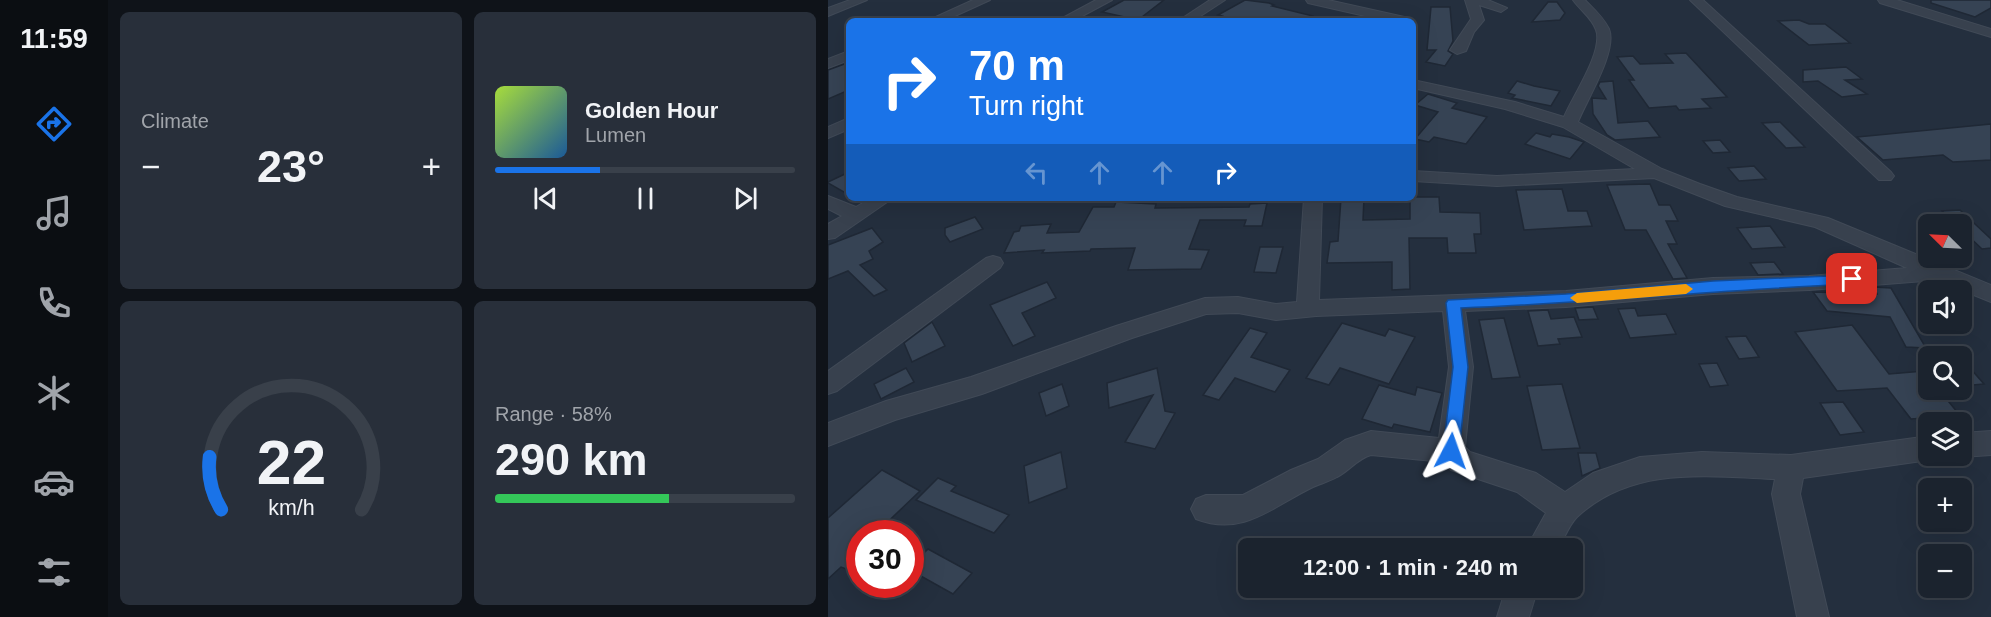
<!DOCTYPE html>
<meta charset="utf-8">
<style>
:root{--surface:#1b232e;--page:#282f3a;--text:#f1f3f6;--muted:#a0a4aa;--line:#39404a;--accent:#1a73e8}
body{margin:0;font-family:Helvetica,sans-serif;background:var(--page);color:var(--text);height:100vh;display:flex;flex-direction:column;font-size:22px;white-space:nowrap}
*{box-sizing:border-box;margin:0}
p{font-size:20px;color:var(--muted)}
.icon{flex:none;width:33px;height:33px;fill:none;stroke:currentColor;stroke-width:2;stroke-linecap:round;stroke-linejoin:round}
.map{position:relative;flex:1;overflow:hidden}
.panel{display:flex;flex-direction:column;gap:12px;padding:12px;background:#0f1319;width:720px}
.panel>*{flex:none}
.hud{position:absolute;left:18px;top:18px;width:570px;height:183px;border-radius:9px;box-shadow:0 6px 24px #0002,0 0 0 2px var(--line);background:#1a73e8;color:#fff;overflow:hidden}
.needle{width:39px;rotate:294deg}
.buttons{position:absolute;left:1090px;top:214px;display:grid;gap:12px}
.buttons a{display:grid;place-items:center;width:54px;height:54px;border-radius:9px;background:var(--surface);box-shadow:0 6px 24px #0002,0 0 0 2px var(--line);font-size:30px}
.speed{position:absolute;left:18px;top:520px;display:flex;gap:12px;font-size:30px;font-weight:700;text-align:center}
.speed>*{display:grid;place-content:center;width:78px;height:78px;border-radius:50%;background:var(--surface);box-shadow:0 6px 24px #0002,0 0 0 2px var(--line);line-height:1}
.speed .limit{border:9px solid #d22;background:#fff;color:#111}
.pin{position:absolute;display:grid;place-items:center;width:51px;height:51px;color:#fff;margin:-26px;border-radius:12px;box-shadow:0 3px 9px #0006}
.me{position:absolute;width:66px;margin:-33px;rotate:4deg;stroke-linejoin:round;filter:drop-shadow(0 0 4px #0008)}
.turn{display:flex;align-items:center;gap:21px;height:126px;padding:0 24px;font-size:27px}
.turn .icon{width:78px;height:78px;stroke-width:2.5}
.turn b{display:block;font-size:42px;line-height:51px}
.lanes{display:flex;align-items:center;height:57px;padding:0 24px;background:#0003;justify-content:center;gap:30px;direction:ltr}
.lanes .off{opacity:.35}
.big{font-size:45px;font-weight:800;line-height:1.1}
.panel .tile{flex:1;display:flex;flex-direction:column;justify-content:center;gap:9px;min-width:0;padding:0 21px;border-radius:9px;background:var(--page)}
.panel .dial{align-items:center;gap:0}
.dial svg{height:156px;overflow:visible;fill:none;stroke:var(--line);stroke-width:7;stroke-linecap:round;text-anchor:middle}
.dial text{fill:var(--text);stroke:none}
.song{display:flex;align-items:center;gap:18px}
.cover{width:72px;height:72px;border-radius:9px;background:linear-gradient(135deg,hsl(80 70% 55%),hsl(210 70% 35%))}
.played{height:6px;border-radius:3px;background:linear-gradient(90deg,var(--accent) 35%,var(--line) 35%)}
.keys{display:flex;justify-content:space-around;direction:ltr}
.heat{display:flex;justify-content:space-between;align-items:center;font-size:33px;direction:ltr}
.charge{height:9px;border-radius:4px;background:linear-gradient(90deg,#34c759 58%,var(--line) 0)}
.panel .tiles{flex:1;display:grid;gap:12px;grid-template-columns:repeat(2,1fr)}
.trip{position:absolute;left:410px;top:538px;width:345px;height:60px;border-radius:9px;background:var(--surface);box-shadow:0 6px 24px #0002,0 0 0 2px var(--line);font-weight:800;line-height:60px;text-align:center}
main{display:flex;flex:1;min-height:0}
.tabs{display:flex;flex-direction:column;width:108px;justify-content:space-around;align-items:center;background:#0b0e12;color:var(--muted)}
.tabs .icon{width:42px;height:42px}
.tabs .current{color:var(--accent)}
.tabs b{font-size:27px;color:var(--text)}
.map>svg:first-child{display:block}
</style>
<main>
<nav class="tabs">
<b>11:59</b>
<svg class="icon current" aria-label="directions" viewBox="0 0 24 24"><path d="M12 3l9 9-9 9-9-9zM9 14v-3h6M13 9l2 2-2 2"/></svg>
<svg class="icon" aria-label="music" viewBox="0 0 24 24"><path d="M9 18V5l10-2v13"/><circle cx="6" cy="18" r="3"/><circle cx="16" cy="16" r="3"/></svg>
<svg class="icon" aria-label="phone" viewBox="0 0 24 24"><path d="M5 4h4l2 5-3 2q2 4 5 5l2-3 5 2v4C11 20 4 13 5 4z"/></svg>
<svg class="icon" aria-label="climate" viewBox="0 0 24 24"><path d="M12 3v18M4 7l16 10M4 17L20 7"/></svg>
<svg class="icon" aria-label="car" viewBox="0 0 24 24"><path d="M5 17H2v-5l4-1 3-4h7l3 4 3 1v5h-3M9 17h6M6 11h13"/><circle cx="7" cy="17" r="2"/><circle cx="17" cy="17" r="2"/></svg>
<svg class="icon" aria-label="filters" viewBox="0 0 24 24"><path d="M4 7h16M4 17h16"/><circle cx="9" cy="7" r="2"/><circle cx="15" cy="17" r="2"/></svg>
</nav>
<section class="panel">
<div class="tiles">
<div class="tile"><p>Climate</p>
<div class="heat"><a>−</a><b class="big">23°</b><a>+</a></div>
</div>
<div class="tile">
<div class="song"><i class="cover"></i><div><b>Golden Hour</b><p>Lumen</p></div></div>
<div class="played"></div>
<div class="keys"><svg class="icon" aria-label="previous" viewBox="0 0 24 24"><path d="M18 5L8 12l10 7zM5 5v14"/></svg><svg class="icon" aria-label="pause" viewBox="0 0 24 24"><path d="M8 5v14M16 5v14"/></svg><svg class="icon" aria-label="next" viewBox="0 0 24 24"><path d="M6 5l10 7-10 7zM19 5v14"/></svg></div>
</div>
<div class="tile dial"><svg viewBox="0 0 100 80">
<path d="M14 69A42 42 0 1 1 86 69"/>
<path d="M14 69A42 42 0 0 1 8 42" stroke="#1a73e8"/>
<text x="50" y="56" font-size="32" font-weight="700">22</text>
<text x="50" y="72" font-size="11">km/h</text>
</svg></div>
<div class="tile"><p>Range · 58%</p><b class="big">290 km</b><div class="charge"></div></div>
</div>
</section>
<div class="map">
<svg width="1163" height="617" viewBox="0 0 1163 617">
<rect width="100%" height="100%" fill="#242f3e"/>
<!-- building -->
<g fill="#364354" stroke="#1f2835" stroke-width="1.5">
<path d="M 296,0 L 336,0 L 310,20 L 274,12 Z"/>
<path d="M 417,0 L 441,3 L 446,5 L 444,6 L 485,16 L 484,21 L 384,21 L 394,16 L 390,15 Z"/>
<path d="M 1103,0 L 1163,0 L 1163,8 L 1147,17 L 1103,3 Z"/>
<path d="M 720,2 L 729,2 L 737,13 L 732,20 L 704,22 Z"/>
<path d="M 603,7 L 622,7 L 625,41 L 620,51 L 625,54 L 617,66 L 598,62 L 608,50 L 599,50 Z"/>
<path d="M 971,20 L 981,24 L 997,24 L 1022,43 L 981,45 L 950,21 Z"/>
<path d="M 858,53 L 899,97 L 874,99 L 883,108 L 851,110 L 848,106 L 821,108 L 801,80 L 806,80 L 789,57 L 805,56 L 812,64 L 845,63 L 837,54 Z"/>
<path d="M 19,63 L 21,64 L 21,90 L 0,99 L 0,70 Z"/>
<path d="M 1018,67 L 1034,79 L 1017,80 L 1039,94 L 1014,97 L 990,81 L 975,82 L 975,70 Z"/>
<path d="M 689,81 L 706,86 L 732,91 L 723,106 L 684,98 L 687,95 L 680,93 Z"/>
<path d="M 785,81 L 790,123 L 820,121 L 832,137 L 787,140 L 779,135 L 765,114 L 764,98 L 778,99 L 770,86 L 772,82 Z"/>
<path d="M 600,94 L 629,103 L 624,108 L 659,117 L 638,144 L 606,137 L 601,142 L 587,139 L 610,112 L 587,105 Z"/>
<path d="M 952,122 L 977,147 L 958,148 L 934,123 Z"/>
<path d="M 1163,124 L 1163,160 L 1125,162 L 1115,155 L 1055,160 L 1029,137 Z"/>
<path d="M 708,133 L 722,137 L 724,134 L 741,137 L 756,142 L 742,159 L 697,144 Z"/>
<path d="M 892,140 L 902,152 L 885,153 L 875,141 Z"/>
<path d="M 926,166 L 938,179 L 911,181 L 900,168 Z"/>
<path d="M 21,172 L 21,195 L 0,183 L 0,182 Z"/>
<path d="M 822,184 L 831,205 L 842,205 L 850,221 L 838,221 L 849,244 L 840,244 L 859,278 L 845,279 L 818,230 L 797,230 L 779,185 Z"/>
<path d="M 734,189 L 740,211 L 759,211 L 764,226 L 696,230 L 688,190 Z"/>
<path d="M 585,197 L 611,197 L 612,212 L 652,213 L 653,234 L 646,234 L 648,253 L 620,253 L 619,238 L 581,238 L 582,289 L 564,290 L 564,262 L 499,263 L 502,242 L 510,241 L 513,198 L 536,198 L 535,220 L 582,219 L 582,198 Z"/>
<path d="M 288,202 L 328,204 L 327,208 L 421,207 L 422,204 L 439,203 L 434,226 L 416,226 L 418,220 L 372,220 L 361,249 L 381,250 L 373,269 L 300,270 L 307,248 L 263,249 L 262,251 L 214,253 L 216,250 L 176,253 L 186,232 L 191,231 L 193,226 L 223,224 L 219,233 L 251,232 L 265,207 L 286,207 Z"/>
<path d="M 1132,210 L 1163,239 L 1163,248 L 1154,249 L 1134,230 L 1134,225 L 1129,225 L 1114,211 Z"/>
<path d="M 147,217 L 155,229 L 122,242 L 117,235 L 117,228 Z"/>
<path d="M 942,226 L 957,247 L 924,249 L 909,228 Z"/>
<path d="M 44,228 L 55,242 L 41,251 L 45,259 L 32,265 L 59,290 L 46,296 L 20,271 L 0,279 L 0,245 Z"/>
<path d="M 432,247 L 455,247 L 448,273 L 426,272 Z"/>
<path d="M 946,262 L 955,274 L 930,275 L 922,263 Z"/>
<path d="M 219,282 L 228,298 L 194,313 L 207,336 L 185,346 L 162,305 Z"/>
<path d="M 1046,287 L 1063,288 L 1098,348 L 1078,347 L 1062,317 L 999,311 L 985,292 L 1049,294 Z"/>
<path d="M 765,307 L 770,319 L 751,320 L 747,308 Z"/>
<path d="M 807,308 L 810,316 L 838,314 L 848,334 L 802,338 L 790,309 Z"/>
<path d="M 720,310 L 723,319 L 746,317 L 754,337 L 730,339 L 732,344 L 710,346 L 700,311 Z"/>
<path d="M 676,318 L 692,377 L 664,379 L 651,320 Z"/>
<path d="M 104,322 L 117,346 L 84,362 L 76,343 Z"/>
<path d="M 514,323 L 557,336 L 561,329 L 587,337 L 561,384 L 512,368 L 501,385 L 478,378 Z"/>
<path d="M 1024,325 L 1061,374 L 1096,371 L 1101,378 L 1101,390 L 1111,390 L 1135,419 L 1112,421 L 1109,417 L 1083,419 L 1059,388 L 1009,391 L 967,332 Z"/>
<path d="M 422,328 L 439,333 L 423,357 L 462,370 L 447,392 L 407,378 L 391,400 L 375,395 Z"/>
<path d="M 918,336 L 931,357 L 911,359 L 898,337 Z"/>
<path d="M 1134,359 L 1156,384 L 1134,386 Z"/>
<path d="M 889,363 L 900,385 L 882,387 L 871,364 Z"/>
<path d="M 78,368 L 86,382 L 53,399 L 46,384 Z"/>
<path d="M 329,368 L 337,411 L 347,413 L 327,449 L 297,442 L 325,395 L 281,408 L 279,383 Z"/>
<path d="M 234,384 L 241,406 L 218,416 L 211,393 Z"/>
<path d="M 734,384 L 752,448 L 714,450 L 699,386 Z"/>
<path d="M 551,385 L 587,395 L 589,387 L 614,393 L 602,432 L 566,424 L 564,428 L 534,419 Z"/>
<path d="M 1015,402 L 1036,432 L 1012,435 L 992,403 Z"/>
<path d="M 233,452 L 239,488 L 201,503 L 196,466 Z"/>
<path d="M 750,453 L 768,453 L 772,468 L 754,476 Z"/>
<path d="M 54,470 L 92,491 L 47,534 L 32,534 L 32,574 L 13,567 L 0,579 L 0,518 Z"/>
<path d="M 110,478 L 128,486 L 123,491 L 181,515 L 166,533 L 88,500 Z"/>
<path d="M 100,549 L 144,573 L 125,594 L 82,570 L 82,552 L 93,556 Z"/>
</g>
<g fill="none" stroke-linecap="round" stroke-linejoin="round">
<defs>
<g id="minor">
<path d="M 22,0 L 39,0 L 0,16 L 0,8 Z"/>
<path d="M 145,0 L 162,0 L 116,21 L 99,21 Z"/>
<path d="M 268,0 L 284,0 L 245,21 L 229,21 Z"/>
<path d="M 382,0 L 397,0 L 365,21 L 350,21 Z"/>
<path d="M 478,0 L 500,0 L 581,18 L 582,21 L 559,21 L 480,3 Z"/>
<path d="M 637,0 L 660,0 L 679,8 L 673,12 L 651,5 L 656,20 L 646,32 L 638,51 L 629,54 L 622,50 L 643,19 Z"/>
<path d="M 745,0 L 757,0 C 766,9 776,18 781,29 C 790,51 758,101 750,122 L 834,169 L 872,184 L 909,197 L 1000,218 L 1163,285 L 1163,302 L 1109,280 L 981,290 L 885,294 L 738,307 L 637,311 L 645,367 L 637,447 L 642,452 L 708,473 L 737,492 L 765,473 L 812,457 L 874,452 L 963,455 L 1101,436 L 1101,456 L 1111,456 L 1101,460 L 975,478 L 972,494 L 1001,617 L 969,617 L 944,494 L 947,479 C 877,476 804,466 749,517 C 741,525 736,539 730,549 L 698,549 L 718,513 L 689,492 L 623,470 L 616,462 L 543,455 C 529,459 521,471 509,477 C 500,482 491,484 483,488 C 444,507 415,537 368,519 L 363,509 L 368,499 L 378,495 L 415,495 L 463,470 L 490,459 L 517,440 L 543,431 L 611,438 L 621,367 L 615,311 L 488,316 L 448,320 L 410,313 L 378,314 L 304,338 L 154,394 L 67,420 L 0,446 L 0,423 L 58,401 L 143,377 L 288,326 L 377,298 L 410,297 L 448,304 L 469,302 L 476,198 L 494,198 L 491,300 L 738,291 L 885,278 L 981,276 L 1079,268 L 987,227 L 897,206 L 826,178 L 669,186 L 585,181 L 585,171 L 669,176 L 807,169 L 735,127 L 677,109 L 585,88 L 585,80 L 687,102 L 736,117 C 744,97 776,51 768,30 C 764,18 752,10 745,0 Z"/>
<path d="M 862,0 L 875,0 L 1063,172 L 1066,176 L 1063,180 L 1051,180 Z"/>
<path d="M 1050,0 L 1069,0 L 1163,29 L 1163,37 L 1052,3 Z"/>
<path d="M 21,51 L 21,60 L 0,68 L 0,59 Z"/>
<path d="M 21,118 L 21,129 L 0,138 L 0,127 Z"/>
<path d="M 0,196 L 28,207 L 43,198 L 65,198 L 7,238 L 0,239 L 0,224 L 14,216 L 0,209 Z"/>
<path d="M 165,256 L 172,258 L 175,263 L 172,268 L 9,391 L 0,394 L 0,371 L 158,258 Z"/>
<path d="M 1163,431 L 1163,455 L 1134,457 L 1132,456 L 1134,456 L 1134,433 Z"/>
<path d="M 678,588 L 710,588 L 701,617 L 669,617 Z"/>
</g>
</defs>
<!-- minor casing -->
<use href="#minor" stroke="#414a57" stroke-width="2"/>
<!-- minor -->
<use href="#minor" fill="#38414e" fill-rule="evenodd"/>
</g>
<!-- route -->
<path fill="#1a73e8" stroke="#114b97" stroke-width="1.5" d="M 1024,275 L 1030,279 L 1024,284 C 893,290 763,303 633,308 L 640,367 L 631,451 L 629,456 L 623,458 L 617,456 L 615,451 L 625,367 L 618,303 L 620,300 L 738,294 L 885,281 Z"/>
<!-- slow -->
<path fill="#f59e0b" d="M 858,284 L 865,289 L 858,294 L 749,303 L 742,298 L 749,293 Z"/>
</svg>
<div class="buttons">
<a><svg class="needle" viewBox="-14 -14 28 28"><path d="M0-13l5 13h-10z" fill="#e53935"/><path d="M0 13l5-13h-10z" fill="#a0a4aa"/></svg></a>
<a><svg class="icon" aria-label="sound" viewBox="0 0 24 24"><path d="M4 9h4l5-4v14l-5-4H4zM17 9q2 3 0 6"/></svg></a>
<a><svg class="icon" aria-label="search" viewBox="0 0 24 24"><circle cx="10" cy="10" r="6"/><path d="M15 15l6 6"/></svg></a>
<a><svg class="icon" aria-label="layers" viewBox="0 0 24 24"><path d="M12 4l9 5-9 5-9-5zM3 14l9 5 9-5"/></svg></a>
<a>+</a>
<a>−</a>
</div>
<div class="speed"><div class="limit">30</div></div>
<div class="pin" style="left:1024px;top:279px;background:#d93025"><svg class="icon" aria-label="arrive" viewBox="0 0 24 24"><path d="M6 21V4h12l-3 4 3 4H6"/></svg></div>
<svg class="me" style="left:623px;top:451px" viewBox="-20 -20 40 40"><path d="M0-17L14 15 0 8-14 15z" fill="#1a73e8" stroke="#fff" stroke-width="4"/></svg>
<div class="trip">12:00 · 1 min · 240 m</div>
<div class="hud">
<div class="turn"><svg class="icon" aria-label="right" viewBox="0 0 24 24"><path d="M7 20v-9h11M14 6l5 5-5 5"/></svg><div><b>70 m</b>Turn right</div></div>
<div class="lanes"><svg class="icon off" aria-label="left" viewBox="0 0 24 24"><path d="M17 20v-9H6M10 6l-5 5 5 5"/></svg><svg class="icon off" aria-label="ahead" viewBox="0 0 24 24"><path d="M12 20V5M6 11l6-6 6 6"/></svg><svg class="icon off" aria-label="ahead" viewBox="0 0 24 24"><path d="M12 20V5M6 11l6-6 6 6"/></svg><svg class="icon" aria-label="right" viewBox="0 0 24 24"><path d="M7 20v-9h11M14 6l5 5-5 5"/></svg></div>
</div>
</div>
</main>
